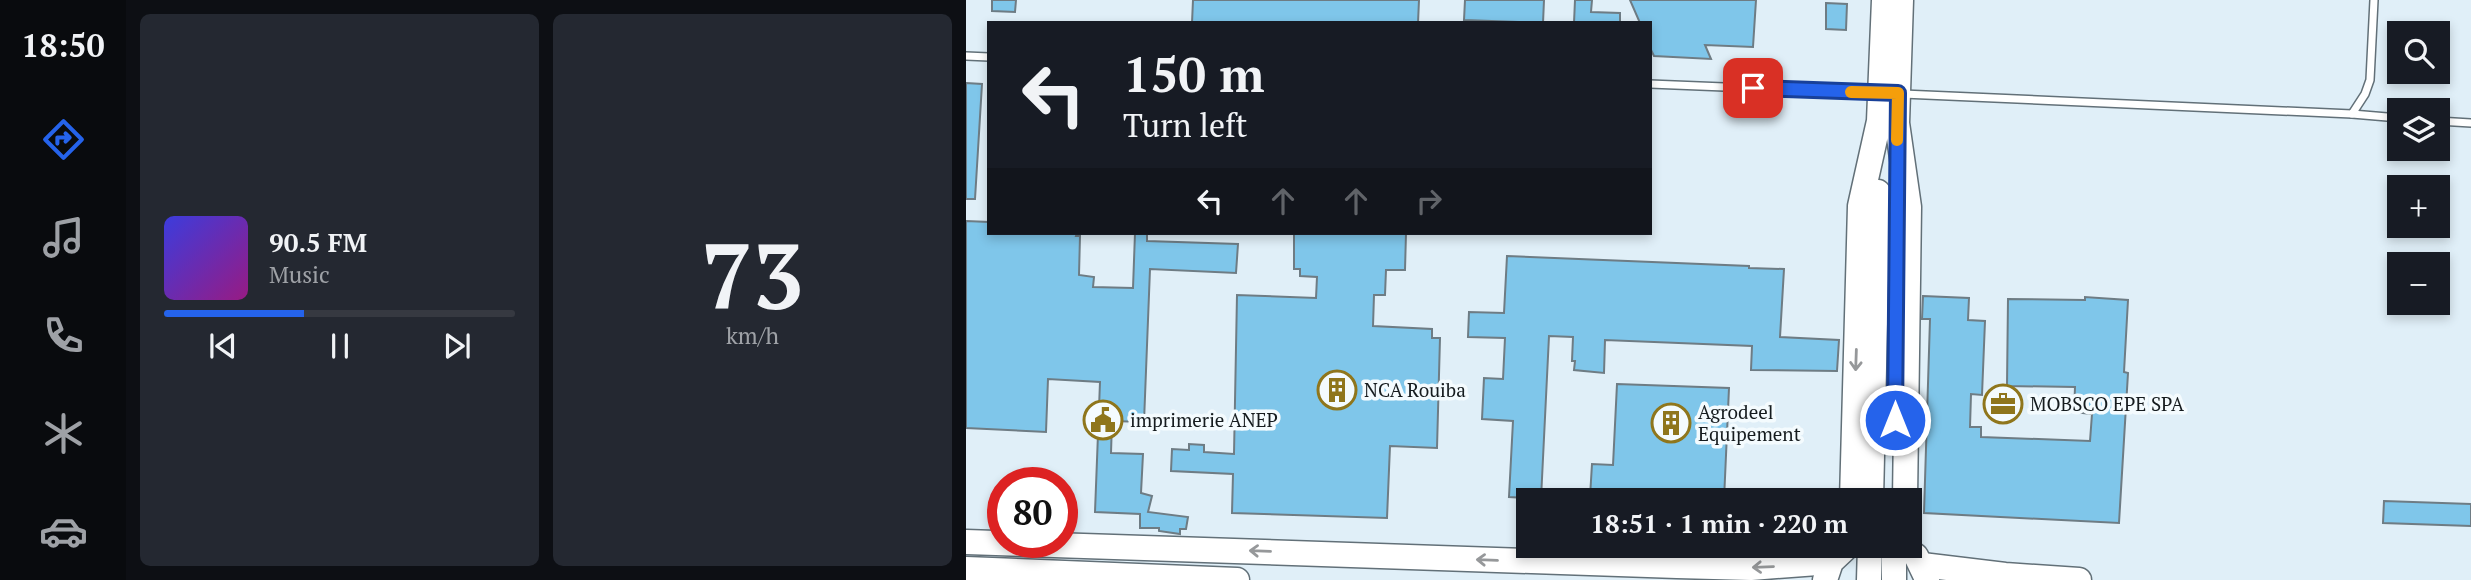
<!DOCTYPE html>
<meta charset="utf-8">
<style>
:root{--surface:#171b24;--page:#242831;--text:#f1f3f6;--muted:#9ea1a6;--line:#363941;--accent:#2563eb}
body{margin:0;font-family:"PT Serif",serif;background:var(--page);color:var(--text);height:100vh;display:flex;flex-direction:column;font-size:26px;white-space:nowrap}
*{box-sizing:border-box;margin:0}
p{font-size:23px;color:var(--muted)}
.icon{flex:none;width:38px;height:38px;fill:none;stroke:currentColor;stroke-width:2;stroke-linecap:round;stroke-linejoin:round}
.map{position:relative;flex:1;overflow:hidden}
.drawer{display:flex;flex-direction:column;gap:14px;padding:14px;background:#0d0f14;width:840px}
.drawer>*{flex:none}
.guide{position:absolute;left:21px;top:21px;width:665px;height:214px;border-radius:0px;box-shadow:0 4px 10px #0003;background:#171b24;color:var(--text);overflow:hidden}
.tools{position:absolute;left:1421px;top:21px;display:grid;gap:14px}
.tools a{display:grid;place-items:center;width:63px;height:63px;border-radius:0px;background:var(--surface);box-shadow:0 4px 10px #0003;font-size:35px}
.speed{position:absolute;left:21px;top:467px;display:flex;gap:14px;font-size:35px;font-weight:700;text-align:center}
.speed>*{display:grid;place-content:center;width:91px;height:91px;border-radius:50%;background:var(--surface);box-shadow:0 4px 10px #0003;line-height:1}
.speed .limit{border:10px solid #d22;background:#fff;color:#111}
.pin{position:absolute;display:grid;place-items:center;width:60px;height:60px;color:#fff;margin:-30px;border-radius:14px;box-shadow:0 4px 10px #0006}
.me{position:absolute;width:77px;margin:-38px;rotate:0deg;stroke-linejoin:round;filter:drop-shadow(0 0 5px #0008)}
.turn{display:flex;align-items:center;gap:24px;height:147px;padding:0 21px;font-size:32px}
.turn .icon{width:91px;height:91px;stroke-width:2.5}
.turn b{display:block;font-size:49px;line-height:60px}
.lanes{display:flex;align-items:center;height:66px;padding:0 21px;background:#0003;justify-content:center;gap:35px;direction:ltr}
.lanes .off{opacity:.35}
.drawer .tile{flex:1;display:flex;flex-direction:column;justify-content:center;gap:10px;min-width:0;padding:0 24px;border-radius:10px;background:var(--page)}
.drawer .dial{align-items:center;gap:0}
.dial b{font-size:91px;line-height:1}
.song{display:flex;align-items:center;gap:21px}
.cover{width:84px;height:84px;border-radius:10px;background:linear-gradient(135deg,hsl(240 70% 55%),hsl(310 70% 35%))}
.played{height:7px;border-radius:4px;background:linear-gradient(90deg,var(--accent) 40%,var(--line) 40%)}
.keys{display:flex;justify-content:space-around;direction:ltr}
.drawer .tiles{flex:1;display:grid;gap:14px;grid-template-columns:repeat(2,1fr)}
.trip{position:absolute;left:550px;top:488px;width:406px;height:70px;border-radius:0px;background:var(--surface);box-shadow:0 4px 10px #0003;font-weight:800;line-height:70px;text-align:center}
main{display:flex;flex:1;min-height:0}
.menu{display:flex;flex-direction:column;width:126px;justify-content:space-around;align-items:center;background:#090b0e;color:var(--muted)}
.menu .icon{width:49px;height:49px}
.menu .on{color:var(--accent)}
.menu b{font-size:32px;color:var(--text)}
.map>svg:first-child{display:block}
</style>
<main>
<nav class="menu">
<b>18:50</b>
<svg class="icon on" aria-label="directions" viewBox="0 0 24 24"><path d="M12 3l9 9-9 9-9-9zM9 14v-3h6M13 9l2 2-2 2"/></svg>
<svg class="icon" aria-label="music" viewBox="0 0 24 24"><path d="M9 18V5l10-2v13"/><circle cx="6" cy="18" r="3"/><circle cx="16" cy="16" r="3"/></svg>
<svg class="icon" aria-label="phone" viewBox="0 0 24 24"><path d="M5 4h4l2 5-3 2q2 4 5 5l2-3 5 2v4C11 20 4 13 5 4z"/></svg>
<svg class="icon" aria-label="climate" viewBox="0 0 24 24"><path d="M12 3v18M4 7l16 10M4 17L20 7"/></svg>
<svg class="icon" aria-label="car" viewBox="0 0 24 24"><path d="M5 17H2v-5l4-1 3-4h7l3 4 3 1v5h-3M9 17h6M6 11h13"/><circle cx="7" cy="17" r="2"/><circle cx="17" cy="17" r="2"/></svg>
</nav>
<section class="drawer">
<div class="tiles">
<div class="tile">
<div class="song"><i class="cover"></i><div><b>90.5 FM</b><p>Music</p></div></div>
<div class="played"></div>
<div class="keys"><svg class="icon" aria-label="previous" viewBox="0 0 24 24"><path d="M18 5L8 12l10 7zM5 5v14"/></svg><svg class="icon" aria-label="pause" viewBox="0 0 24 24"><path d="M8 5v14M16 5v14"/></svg><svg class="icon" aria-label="next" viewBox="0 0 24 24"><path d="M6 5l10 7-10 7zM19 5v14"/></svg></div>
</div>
<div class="tile dial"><b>73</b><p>km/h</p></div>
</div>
</section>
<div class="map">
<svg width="1505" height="580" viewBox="0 0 1505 580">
<rect width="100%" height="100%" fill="#e0eff8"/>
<!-- building -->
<g fill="#7fc6ea" stroke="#6e7c84" stroke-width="2">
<path d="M 26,0 L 50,0 L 49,12 L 26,11 Z"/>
<path d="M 227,0 L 453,0 L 452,23 L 226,23 Z"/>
<path d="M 499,0 L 578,0 L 577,23 L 498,20 Z"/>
<path d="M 609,0 L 626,0 L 625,12 L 654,13 L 654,23 L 608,23 Z"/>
<path d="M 664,0 L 790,0 L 787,47 L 739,45 L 745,59 L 688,56 L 684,48 L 684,23 L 674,23 Z"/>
<path d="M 860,3 L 881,4 L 880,30 L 860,29 Z"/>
<path d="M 0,83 L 16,84 L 9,199 L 0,199 Z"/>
<path d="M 0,221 L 23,222 L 23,233 L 111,233 L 110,236 L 114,236 L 113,275 L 128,277 L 127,287 L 167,288 L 169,233 L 181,233 L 181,241 L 272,244 L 270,273 L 184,269 L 178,422 L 146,421 L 145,453 L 177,454 L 175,493 L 186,496 L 182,512 L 222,517 L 220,529 L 214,529 L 214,534 L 193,531 L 193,528 L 174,528 L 174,514 L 129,512 L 134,382 L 82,379 L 80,432 L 0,428 Z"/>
<path d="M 328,233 L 440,233 L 439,270 L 420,270 L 419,295 L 408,295 L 407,326 L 466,329 L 466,338 L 474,338 L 471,448 L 424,446 L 421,518 L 266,513 L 267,474 L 205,471 L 206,449 L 223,450 L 223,444 L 238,445 L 238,452 L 268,454 L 271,295 L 350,298 L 351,277 L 334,276 L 334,269 L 328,269 Z"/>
<path d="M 541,256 L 783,266 L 783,268 L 818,269 L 814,337 L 873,340 L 871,371 L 785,370 L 786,346 L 639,340 L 638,373 L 608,370 L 609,361 L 606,361 L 607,337 L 583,336 L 575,499 L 543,497 L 547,421 L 516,419 L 518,378 L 537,379 L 539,338 L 502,337 L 503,312 L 538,313 Z"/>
<path d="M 957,296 L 1003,298 L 1002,320 L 1019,321 L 1016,395 L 1005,394 L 1004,427 L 1015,427 L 1015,437 L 1124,441 L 1126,414 L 1108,412 L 1109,387 L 1041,386 L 1042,299 L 1119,300 L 1119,297 L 1162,300 L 1158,372 L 1162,373 L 1153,523 L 958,513 L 964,319 L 956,319 Z"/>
<path d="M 651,384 L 763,388 L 758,500 L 624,497 L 626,464 L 647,465 Z"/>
<path d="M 1418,501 L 1505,504 L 1505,526 L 1417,523 Z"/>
</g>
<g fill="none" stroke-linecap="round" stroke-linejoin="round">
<defs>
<g id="service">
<path d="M 0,56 L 23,57"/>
<path d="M 684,84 L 911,93"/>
<path d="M 937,94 L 1386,114 L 1399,94 L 1404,80 L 1408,0"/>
<path d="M 1386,114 L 1433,118"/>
<path d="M 1472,121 L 1505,123"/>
</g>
<g id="trunk">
<path d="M 935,0 L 931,123 L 943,207 L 939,500"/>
<path d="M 886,500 L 894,206 L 913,121 L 918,0"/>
<path d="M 905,500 L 912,192"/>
<path d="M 0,542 L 711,566 L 785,568 L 865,562"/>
<path d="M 937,546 L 950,556 L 961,579"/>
<path d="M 956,565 L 1039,575 L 1113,580"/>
<path d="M 0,569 L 271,580"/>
<path d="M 859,580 L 865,562 L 882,546"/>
<path d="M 903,580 L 904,546"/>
<path d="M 928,580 L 928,546"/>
</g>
</defs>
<!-- service casing -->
<use href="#service" stroke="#627078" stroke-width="10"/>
<!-- trunk casing -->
<use href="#trunk" stroke="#627078" stroke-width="27"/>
<!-- service -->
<use href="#service" stroke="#fff" stroke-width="7"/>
<!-- trunk -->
<use href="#trunk" stroke="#fff" stroke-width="24"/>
</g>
<!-- one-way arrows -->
<defs><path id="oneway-shaft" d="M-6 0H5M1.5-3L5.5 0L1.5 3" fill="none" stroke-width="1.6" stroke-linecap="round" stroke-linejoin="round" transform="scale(1.75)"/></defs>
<g stroke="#96989a">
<use href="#oneway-shaft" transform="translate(890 360) rotate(92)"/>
<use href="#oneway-shaft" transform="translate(294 551) rotate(-178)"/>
<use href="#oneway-shaft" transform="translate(521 560) rotate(-178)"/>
<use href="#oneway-shaft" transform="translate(797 567) rotate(178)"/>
</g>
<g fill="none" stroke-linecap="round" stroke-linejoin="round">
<defs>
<path id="route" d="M 787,88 L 932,93 L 929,420"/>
</defs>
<!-- route casing -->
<use href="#route" stroke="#184099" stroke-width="18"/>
<!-- route -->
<use href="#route" stroke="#2563eb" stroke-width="12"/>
<!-- slow -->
<path stroke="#f59e0b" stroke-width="12" d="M 885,92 L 932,93 L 931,140"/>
</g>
<!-- icons -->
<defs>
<symbol id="building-ring" viewBox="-11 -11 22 22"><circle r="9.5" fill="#f4fbfe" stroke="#8f761c" stroke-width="1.5"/><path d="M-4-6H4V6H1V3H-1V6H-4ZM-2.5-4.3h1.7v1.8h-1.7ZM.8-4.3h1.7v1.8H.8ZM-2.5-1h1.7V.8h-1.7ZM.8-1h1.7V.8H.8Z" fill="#8f761c"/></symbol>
<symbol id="office-ring" viewBox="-11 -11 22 22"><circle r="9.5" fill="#f4fbfe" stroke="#8f761c" stroke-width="1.5"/><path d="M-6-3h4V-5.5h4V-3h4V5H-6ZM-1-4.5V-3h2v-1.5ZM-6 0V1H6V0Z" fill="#8f761c"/></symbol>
<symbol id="civic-ring" viewBox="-11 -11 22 22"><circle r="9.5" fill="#f4fbfe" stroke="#8f761c" stroke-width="1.5"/><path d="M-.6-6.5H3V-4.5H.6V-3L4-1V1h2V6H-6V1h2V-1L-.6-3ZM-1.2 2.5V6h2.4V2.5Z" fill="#8f761c"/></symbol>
</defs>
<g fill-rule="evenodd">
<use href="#building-ring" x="349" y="368" width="44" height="44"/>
<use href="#office-ring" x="1015" y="382" width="44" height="44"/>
<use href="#civic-ring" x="115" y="398" width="44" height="44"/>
<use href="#building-ring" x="683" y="401" width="44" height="44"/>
</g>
<g text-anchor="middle" stroke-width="7" stroke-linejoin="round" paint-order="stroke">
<!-- poi labels -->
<g font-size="19" fill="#151b1e" stroke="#f4fbfe" text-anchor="start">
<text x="398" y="397">NCA Rouiba</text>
<text x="1064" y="411">MOBSCO EPE SPA</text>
<text x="732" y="419">Agrodeel<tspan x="732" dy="22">Equipement</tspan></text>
<text x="164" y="427">imprimerie ANEP</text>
</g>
</g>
</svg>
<div class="tools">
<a><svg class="icon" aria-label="search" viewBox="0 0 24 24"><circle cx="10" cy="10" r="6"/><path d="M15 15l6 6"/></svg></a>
<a><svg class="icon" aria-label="layers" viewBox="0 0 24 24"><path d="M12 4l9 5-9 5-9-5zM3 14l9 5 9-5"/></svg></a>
<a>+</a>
<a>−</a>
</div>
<div class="speed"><div class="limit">80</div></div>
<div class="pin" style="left:787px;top:88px;background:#d93025"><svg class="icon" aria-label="arrive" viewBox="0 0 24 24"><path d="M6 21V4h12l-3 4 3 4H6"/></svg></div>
<svg class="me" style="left:929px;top:420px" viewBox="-20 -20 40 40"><circle r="17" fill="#2563eb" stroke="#fff" stroke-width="3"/><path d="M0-11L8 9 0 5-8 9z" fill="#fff"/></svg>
<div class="trip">18:51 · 1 min · 220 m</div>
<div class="guide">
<div class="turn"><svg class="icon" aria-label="left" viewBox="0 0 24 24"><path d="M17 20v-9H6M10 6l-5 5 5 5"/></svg><div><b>150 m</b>Turn left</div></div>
<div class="lanes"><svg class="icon" aria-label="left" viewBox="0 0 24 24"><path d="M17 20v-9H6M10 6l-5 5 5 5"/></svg><svg class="icon off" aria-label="ahead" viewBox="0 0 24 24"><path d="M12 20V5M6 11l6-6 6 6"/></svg><svg class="icon off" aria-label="ahead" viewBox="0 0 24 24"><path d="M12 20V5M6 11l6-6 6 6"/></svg><svg class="icon off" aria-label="right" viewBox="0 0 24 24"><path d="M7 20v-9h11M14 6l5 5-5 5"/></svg></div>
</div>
</div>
</main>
